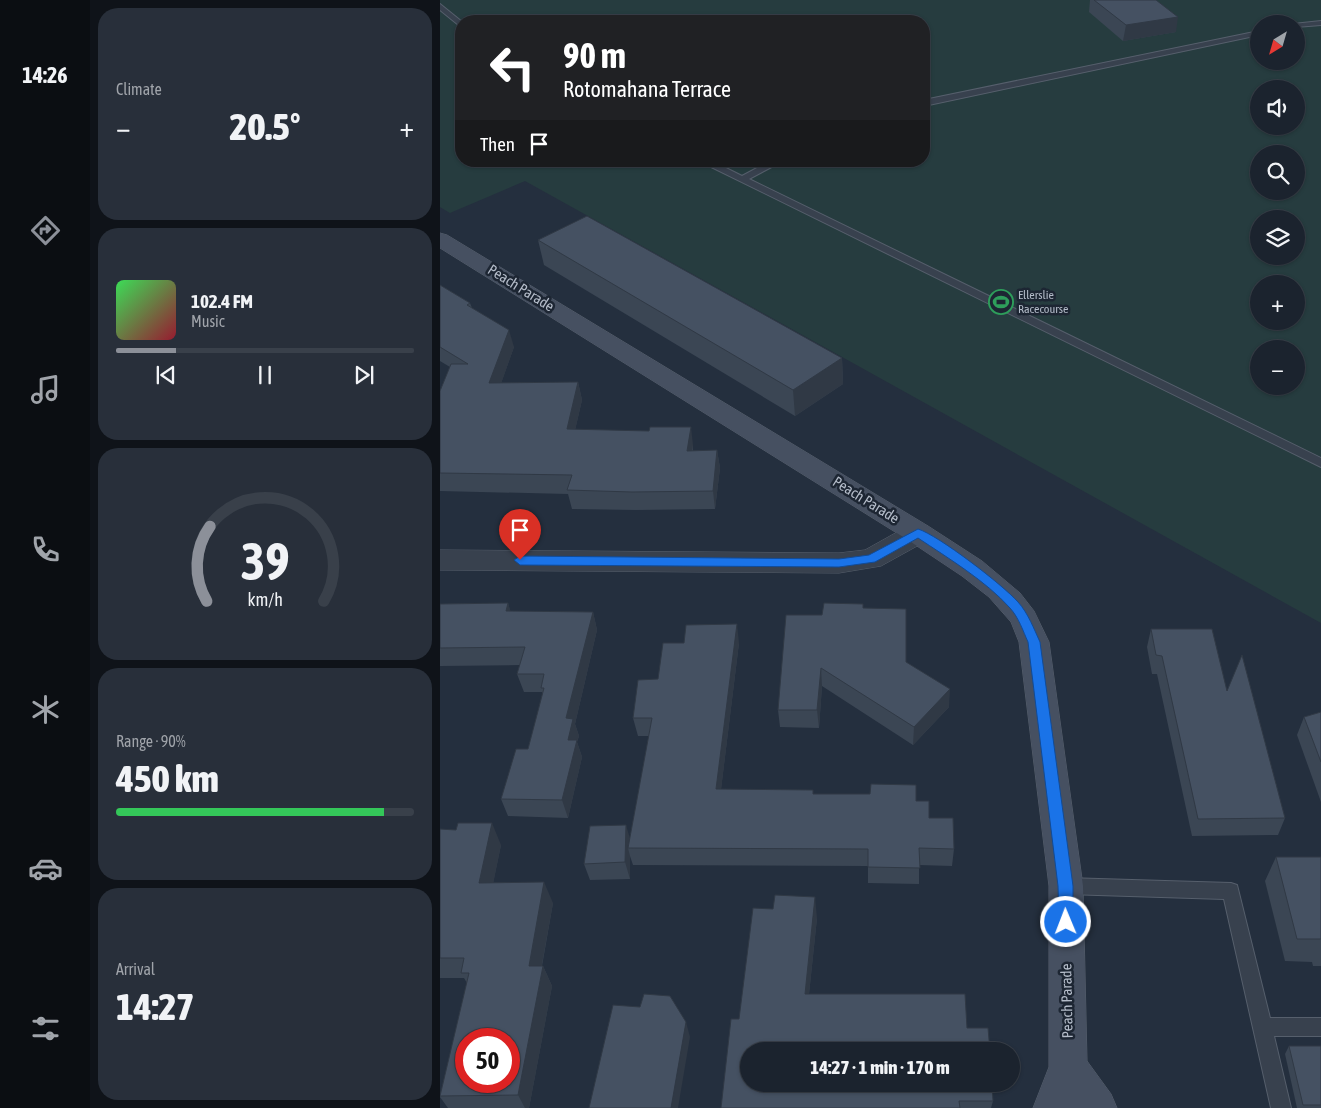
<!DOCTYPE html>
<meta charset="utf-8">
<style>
:root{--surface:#1b232e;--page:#282f3a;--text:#f1f3f6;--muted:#a0a4aa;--line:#39404a;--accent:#8c9099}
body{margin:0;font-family:"Asap Condensed",sans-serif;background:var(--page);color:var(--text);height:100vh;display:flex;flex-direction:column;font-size:19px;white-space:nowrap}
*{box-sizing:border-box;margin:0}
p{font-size:16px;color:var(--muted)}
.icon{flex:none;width:28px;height:28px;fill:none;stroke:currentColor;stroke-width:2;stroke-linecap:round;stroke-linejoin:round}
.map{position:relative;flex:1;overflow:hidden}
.side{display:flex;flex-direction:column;gap:8px;padding:8px;background:#0f1319;width:350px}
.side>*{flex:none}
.guide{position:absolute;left:15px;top:15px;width:475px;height:152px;border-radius:20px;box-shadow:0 1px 4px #0004,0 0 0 1px var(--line);background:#202124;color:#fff;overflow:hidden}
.needle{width:32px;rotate:217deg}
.fabs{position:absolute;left:810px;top:15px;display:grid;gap:10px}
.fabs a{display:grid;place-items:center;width:55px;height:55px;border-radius:50%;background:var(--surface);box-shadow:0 1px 4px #0004,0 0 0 1px var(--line);font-size:25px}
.speed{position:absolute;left:15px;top:1028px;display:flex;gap:10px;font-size:25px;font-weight:700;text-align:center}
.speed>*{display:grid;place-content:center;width:65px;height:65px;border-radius:50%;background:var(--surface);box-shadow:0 1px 4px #0004,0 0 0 1px var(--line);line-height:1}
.speed .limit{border:8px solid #d22;background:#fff;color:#111}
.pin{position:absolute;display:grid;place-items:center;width:42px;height:42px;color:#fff;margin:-51px -21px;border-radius:50% 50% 50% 0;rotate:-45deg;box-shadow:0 0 5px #0007}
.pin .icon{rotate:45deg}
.me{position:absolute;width:55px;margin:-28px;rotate:359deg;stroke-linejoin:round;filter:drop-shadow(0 0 4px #0008)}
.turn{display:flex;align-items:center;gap:18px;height:105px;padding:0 25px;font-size:22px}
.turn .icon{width:65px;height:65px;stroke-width:2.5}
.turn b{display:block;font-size:35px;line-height:42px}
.then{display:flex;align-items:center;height:48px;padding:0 25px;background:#0003;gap:10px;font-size:19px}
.big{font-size:38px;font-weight:800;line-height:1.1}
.side .widget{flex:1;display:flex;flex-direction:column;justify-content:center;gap:8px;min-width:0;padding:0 18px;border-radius:20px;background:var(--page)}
.side .dial{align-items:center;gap:0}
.dial svg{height:130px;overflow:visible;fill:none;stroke:var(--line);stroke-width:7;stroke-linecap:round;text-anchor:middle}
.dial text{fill:var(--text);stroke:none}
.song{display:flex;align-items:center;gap:15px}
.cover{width:60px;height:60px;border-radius:8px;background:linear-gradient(135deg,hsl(130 70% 55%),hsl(350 70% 35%))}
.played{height:5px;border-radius:2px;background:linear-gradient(90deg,var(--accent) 20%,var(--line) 20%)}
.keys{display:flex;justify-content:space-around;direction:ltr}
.heat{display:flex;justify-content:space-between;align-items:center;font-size:28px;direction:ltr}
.charge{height:8px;border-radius:4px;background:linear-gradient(90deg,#34c759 90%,var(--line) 0)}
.trip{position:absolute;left:300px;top:1042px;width:280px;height:50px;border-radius:25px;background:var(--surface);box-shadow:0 1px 4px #0004,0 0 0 1px var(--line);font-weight:800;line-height:50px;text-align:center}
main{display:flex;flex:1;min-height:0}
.menu{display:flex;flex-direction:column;width:90px;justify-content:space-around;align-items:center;background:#0b0e12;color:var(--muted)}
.menu .icon{width:35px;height:35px}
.menu .on{color:var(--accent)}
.menu b{font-size:22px;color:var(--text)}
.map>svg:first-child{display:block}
</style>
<main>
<nav class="menu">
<b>14:26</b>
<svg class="icon on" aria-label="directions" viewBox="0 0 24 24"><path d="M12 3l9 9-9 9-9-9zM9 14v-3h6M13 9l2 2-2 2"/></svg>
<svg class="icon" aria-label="music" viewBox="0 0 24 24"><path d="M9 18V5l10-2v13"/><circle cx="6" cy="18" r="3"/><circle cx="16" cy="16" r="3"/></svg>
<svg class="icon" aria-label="phone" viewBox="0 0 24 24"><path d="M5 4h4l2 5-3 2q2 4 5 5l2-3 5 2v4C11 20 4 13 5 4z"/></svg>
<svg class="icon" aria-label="climate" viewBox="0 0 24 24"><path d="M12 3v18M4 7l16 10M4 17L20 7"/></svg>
<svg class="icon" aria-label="car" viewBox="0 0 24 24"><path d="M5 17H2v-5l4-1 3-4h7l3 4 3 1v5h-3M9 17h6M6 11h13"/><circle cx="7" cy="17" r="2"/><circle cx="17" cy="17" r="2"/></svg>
<svg class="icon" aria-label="filters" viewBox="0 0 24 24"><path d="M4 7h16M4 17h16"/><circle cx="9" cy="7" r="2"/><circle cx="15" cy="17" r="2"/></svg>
</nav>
<section class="side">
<div class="widget"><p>Climate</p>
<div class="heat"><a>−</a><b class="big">20.5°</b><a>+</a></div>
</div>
<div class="widget">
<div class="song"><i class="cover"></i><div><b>102.4 FM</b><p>Music</p></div></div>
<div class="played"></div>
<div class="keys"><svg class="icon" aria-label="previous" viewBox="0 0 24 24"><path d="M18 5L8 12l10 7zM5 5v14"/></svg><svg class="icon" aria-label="pause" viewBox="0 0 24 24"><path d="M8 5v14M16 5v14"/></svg><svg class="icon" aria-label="next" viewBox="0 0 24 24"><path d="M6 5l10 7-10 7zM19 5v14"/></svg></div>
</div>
<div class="widget dial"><svg viewBox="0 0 100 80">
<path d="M14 69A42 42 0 1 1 86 69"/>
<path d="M14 69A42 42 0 0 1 16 23" stroke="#8c9099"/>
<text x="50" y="56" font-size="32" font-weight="700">39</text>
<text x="50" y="72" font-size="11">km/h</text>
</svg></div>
<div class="widget"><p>Range · 90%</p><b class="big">450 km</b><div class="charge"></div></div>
<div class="widget"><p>Arrival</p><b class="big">14:27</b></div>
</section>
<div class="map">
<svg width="881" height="1108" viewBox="0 0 881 1108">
<rect width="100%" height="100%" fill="#242f3e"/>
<!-- green -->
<path fill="#263c3f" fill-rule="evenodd" d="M 0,0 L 881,0 L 881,623 L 85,181 L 10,213 L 0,207 ZM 21,21 L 484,21 L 484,161 L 21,161 ZM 819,24 L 856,24 L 856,61 L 819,61 ZM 819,89 L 856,89 L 856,126 L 819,126 ZM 819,154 L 856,154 L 856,191 L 819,191 ZM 819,219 L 856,219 L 856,256 L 819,256 ZM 819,284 L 856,284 L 856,321 L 819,321 ZM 819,349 L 856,349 L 856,386 L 819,386 Z"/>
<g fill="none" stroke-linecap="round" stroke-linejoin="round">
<defs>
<g id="lane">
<path d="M 0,4 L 21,21 L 21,27 L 0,10 Z"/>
<path d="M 881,21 L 881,25 L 856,27 L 856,24 L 853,24 Z"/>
<path d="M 819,31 L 819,35 L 484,106 L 484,100 Z"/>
<path d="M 259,161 L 272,161 L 302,176 L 330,161 L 343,161 L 309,179 L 881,458 L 881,467 Z"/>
<path d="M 626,878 L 791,883 L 797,885 L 830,1018 L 881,1018 L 881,1036 L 834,1036 L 851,1108 L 831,1108 L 784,899 L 626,894 L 620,892 L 617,886 L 620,880 Z"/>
</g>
<path id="street" d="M 478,523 L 488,526 L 492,533 L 488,540 L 441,566 L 399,573 L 0,570 L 0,550 L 399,553 L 425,550 L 468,526 Z"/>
<path id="secondary" d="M 0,233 L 7,235 L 488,526 L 542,561 L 580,593 L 594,611 L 609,642 L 643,886 L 647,1061 L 671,1094 L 677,1108 L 593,1108 L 609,1067 L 609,886 L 579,642 L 571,622 L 549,597 L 522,576 L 468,540 L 0,248 Z"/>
</defs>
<!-- lane casing -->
<use href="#lane" stroke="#565f6c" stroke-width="2"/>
<!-- street casing -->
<use href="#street" stroke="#565f6c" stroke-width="1"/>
<!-- secondary casing -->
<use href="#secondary" stroke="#565f6c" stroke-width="1"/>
<!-- lane -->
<use href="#lane" fill="#38414e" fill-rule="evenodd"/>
<!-- street -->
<use href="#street" fill="#38414e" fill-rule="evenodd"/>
<!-- secondary -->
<use href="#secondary" fill="#465061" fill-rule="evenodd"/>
</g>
<!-- wall -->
<g fill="#3b4654">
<path d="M 650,0 L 716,0 L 736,32 L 683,41 L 649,12 Z"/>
<path d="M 98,240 L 402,358 L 403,384 L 355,416 L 104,265 Z"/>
<path d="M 0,285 L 30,303 L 32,308 L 74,347 L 61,383 L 138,382 L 142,400 L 135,430 L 253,445 L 253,451 L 277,450 L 280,468 L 275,509 L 196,510 L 132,509 L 128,494 L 0,491 L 0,391 L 10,367 L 0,361 Z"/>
<path d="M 68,603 L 70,611 L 153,612 L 157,630 L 135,724 L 139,736 L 137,742 L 142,757 L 128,818 L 68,816 L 61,799 L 88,749 L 103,694 L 102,692 L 84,692 L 77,674 L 80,665 L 0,666 L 0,604 Z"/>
<path d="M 423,608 L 466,662 L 509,707 L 473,745 L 382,686 L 379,728 L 340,727 L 338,710 L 382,615 Z"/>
<path d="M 711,629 L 787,691 L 845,818 L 838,835 L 752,836 L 717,674 L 712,674 L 707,647 Z"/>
<path d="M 299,643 L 281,789 L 373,794 L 476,801 L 514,849 L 512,866 L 479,865 L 479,884 L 428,883 L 428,866 L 193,865 L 190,856 L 190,879 L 150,880 L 144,864 L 190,838 L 209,736 L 198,736 L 193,718 L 218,679 Z"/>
<path d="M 881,712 L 881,802 L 857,735 L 864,717 Z"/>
<path d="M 0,829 L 61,845 L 53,883 L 113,903 L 102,966 L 103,966 L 112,986 L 89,1108 L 8,1108 L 0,1097 L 27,983 L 24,978 L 0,978 Z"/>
<path d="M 836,857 L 881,857 L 881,966 L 873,966 L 872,962 L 845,961 L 825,881 Z"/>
<path d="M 377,918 L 369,994 L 527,1028 L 553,1101 L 551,1108 L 281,1108 L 299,1019 Z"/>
<path d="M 849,1046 L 881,1046 L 881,1108 L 857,1108 L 845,1054 Z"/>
</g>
<!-- shaded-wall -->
<g fill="#303945">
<path d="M 738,17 L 736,32 L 683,41 L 686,25 Z"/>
<path d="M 69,330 L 74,347 L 55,401 L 49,383 Z"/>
<path d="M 402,358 L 403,384 L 355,416 L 353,390 Z"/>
<path d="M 138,382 L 142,400 L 131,448 L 127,429 Z"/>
<path d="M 251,427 L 253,445 L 250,469 L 247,451 Z"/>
<path d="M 277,450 L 280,468 L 275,509 L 273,491 Z"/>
<path d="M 68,603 L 74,622 L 66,611 Z"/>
<path d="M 153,612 L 157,630 L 135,724 L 139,736 L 137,742 L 142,757 L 128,818 L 122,800 L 128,740 L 126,718 Z"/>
<path d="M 297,624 L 299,643 L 279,806 L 276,789 Z"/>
<path d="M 381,668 L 382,686 L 379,728 L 377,710 Z"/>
<path d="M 510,689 L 509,707 L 473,745 L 474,727 Z"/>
<path d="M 52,823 L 61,845 L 49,904 L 39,883 Z"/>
<path d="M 186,825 L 191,842 L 188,848 L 190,856 L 190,879 L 185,862 Z"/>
<path d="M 104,882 L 113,903 L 98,986 L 89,966 Z"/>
<path d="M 375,897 L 377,918 L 367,1013 L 365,994 Z"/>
<path d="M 103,966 L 112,986 L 89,1108 L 85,1108 L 78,1095 Z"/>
<path d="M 246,1022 L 250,1037 L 238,1108 L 231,1108 Z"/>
</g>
<!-- building -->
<g fill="#455162" stroke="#303945" fill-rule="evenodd">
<path d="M 654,0 L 716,0 L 738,17 L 686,25 Z"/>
<path d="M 147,216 L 402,358 L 353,390 L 98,240 Z"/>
<path d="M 0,285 L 30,303 L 27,305 L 69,330 L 49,383 L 138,382 L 127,429 L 209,431 L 210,427 L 251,427 L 247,451 L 277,450 L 273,491 L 192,492 L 127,490 L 132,475 L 0,473 L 0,391 L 11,364 L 28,364 L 0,347 Z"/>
<path d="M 68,603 L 66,611 L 153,612 L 126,718 L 133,719 L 128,740 L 137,740 L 122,800 L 61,799 L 76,749 L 88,749 L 104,688 L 101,688 L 104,674 L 77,674 L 85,647 L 0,648 L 0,604 Z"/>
<path d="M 384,603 L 423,604 L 423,608 L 466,609 L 466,662 L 510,689 L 474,727 L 381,668 L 377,710 L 338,710 L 346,615 L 382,615 Z"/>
<path d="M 297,624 L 276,789 L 373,790 L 373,794 L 430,794 L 431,784 L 476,785 L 476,801 L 489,801 L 489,818 L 513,818 L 514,849 L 479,848 L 480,868 L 428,867 L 428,849 L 188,848 L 212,718 L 193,718 L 198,680 L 218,679 L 223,643 L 244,643 L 246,625 Z"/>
<path d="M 711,629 L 772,629 L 787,691 L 802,655 L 845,818 L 758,819 L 722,656 L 716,655 Z"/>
<path d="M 881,712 L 881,762 L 864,717 Z"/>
<path d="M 18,823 L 52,823 L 39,883 L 104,882 L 89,966 L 103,966 L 78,1095 L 0,1096 L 29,973 L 21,973 L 24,958 L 0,958 L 0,829 L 16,830 ZM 26,1039 L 69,1039 L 69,1081 L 26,1081 Z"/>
<path d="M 186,825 L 185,862 L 144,864 L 150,826 Z"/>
<path d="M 836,857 L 881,857 L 881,939 L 857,939 Z"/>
<path d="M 335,895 L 375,897 L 365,994 L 525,994 L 527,1028 L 548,1028 L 550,1051 L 309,1051 L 309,1084 L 552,1084 L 553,1101 L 519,1101 L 520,1108 L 281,1108 L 291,1019 L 299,1019 L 313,908 L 333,909 Z"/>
<path d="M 204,994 L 230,996 L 246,1022 L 231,1108 L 149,1108 L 173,1005 L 200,1007 Z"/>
<path d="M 849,1046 L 881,1046 L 881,1105 L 863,1105 Z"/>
</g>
<!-- route -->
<path fill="#1a73e8" stroke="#114b97" d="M 478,529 C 498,535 563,585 578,602 C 588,613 594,629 600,642 L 633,886 L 633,922 L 631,927 L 626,929 L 621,927 L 619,922 L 618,886 L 588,642 C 583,631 579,618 570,608 C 546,581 508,558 478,538 L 435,562 L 399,567 L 80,565 L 74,560 L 80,556 L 399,559 L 429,555 Z"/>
<!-- icons -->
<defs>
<symbol id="stadium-ring" viewBox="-11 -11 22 22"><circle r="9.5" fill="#1d2633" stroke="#2e9e5b" stroke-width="1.5"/><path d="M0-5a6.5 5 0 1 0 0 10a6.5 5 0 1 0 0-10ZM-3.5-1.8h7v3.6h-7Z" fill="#2e9e5b"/></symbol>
</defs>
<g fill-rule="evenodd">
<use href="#stadium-ring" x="547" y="288" width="28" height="28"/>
</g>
<g text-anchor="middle" stroke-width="5" stroke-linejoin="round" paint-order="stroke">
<!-- far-poi labels -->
<g font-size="12" fill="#b4bcc9" stroke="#1d2633" text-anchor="start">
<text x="578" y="299">Ellerslie<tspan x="578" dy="14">Racecourse</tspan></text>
</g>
<!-- street labels -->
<g font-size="15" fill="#b4bcc9" stroke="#1d2633">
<text transform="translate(81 288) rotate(32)" y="5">Peach Parade</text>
<text transform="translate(426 500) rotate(32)" y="5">Peach Parade</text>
<text transform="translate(627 1001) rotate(-91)" y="5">Peach Parade</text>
</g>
</g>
</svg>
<div class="fabs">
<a><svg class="needle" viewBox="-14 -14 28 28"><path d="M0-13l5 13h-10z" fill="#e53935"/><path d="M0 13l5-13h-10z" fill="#a0a4aa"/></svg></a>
<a><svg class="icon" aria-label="sound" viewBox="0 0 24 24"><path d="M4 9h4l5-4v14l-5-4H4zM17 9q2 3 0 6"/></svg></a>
<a><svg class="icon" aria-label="search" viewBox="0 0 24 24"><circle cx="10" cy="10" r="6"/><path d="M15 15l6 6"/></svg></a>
<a><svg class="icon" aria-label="layers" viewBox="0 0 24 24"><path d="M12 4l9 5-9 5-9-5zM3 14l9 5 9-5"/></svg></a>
<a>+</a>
<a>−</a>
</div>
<div class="speed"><div class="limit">50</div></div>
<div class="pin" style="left:80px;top:560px;background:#d93025"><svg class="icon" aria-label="arrive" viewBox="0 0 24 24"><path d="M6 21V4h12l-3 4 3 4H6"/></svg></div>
<svg class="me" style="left:626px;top:922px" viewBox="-20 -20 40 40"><circle r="17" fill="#1a73e8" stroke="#fff" stroke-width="3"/><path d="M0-11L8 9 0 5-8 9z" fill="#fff"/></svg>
<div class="trip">14:27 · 1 min · 170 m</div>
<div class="guide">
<div class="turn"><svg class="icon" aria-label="left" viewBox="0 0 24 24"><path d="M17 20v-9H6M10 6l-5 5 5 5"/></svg><div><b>90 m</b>Rotomahana Terrace</div></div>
<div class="then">Then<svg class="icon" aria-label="arrive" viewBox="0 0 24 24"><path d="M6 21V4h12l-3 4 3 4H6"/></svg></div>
</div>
</div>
</main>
